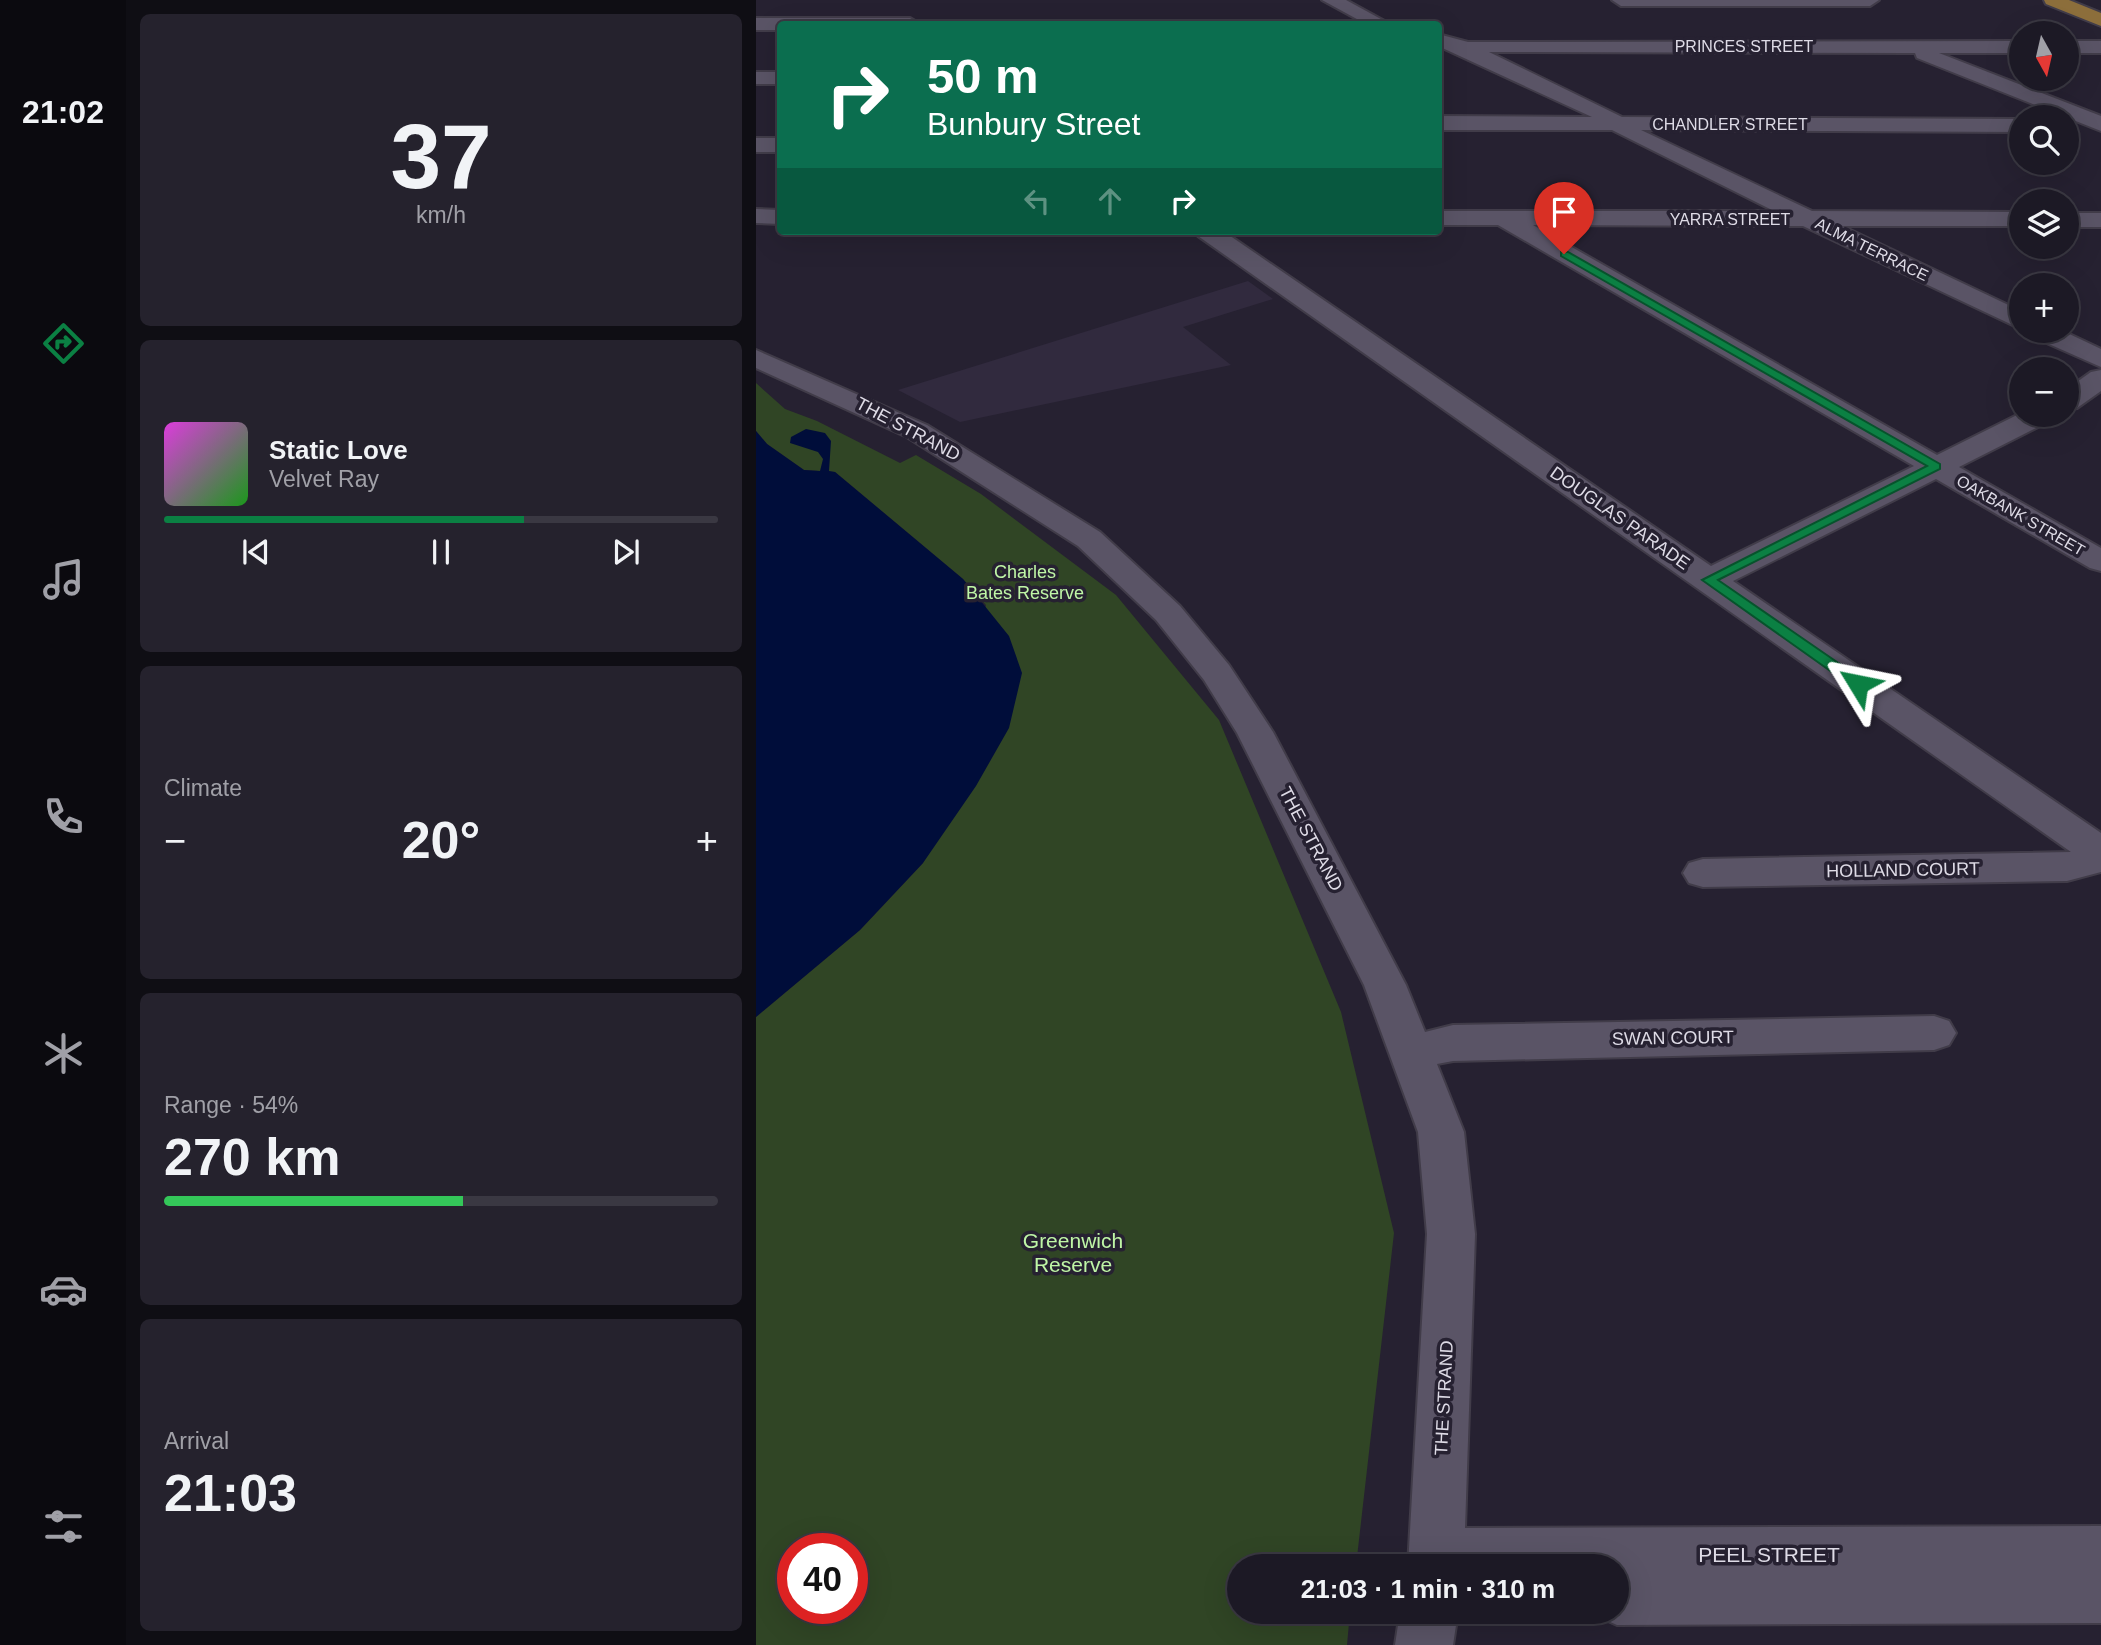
<!DOCTYPE html>
<meta charset="utf-8">
<style>
:root{--surface:#1c1925;--page:#25222d;--text:#f1f3f6;--muted:#a0a0a7;--line:#3a3842;--accent:#0b8043}
body{margin:0;font-family:Arial,sans-serif;background:var(--page);color:var(--text);height:100vh;display:flex;flex-direction:column;font-size:26px;white-space:nowrap}
*{box-sizing:border-box;margin:0}
p{font-size:23px;color:var(--muted)}
.icon{flex:none;width:38px;height:38px;fill:none;stroke:currentColor;stroke-width:2;stroke-linecap:round;stroke-linejoin:round}
.map{position:relative;flex:1;overflow:hidden}
.details{display:flex;flex-direction:column;gap:14px;padding:14px;background:#0f0e14;width:630px}
.details>*{flex:none}
.top-card{position:absolute;left:21px;top:21px;width:665px;height:214px;border-radius:7px;box-shadow:0 7px 28px #0002,0 0 0 2px var(--line);background:#0b6e4f;color:#fff;overflow:hidden}
.needle{width:46px;rotate:172deg}
.buttons{position:absolute;left:1253px;top:21px;display:grid;gap:14px}
.buttons a{display:grid;place-items:center;width:70px;height:70px;border-radius:50%;background:var(--surface);box-shadow:0 7px 28px #0002,0 0 0 2px var(--line);font-size:35px}
.speed{position:absolute;left:21px;top:1533px;display:flex;gap:14px;font-size:35px;font-weight:700;text-align:center}
.speed>*{display:grid;place-content:center;width:91px;height:91px;border-radius:50%;background:var(--surface);box-shadow:0 7px 28px #0002,0 0 0 2px var(--line);line-height:1}
.speed .limit{border:10px solid #d22;background:#fff;color:#111}
.pin{position:absolute;display:grid;place-items:center;width:60px;height:60px;color:#fff;margin:-72px -30px;border-radius:50% 50% 50% 0;rotate:-45deg;box-shadow:0 0 7px #0007}
.pin .icon{rotate:45deg}
.me{position:absolute;width:77px;margin:-38px;rotate:305deg;stroke-linejoin:round;filter:drop-shadow(0 0 5px #0008)}
.turn{display:flex;align-items:center;gap:24px;height:147px;padding:0 35px;font-size:32px}
.turn .icon{width:91px;height:91px;stroke-width:2.5}
.turn b{display:block;font-size:49px;line-height:60px}
.lanes{display:flex;align-items:center;height:66px;padding:0 35px;background:#0003;justify-content:center;gap:35px;direction:ltr}
.lanes .off{opacity:.35}
.big{font-size:52px;font-weight:700;line-height:1.1}
.details .widget{flex:1;display:flex;flex-direction:column;justify-content:center;gap:10px;min-width:0;padding:0 24px;border-radius:10px;background:var(--page)}
.details .dial{align-items:center;gap:0}
.dial b{font-size:91px;line-height:1}
.song{display:flex;align-items:center;gap:21px}
.cover{width:84px;height:84px;border-radius:10px;background:linear-gradient(135deg,hsl(300 70% 55%),hsl(120 70% 35%))}
.played{height:7px;border-radius:4px;background:linear-gradient(90deg,var(--accent) 65%,var(--line) 65%)}
.keys{display:flex;justify-content:space-around;direction:ltr}
.heat{display:flex;justify-content:space-between;align-items:center;font-size:38px;direction:ltr}
.charge{height:10px;border-radius:5px;background:linear-gradient(90deg,#34c759 54%,var(--line) 0)}
.trip{position:absolute;left:471px;top:1554px;width:402px;height:70px;border-radius:35px;background:var(--surface);box-shadow:0 7px 28px #0002,0 0 0 2px var(--line);font-weight:700;line-height:70px;text-align:center}
main{display:flex;flex:1;min-height:0}
.tabs{display:flex;flex-direction:column;width:126px;justify-content:space-around;align-items:center;background:#0b0a0f;color:var(--muted)}
.tabs .icon{width:49px;height:49px}
.tabs .selected{color:var(--accent)}
.tabs b{font-size:32px;color:var(--text)}
.map>svg:first-child{display:block}
</style>
<main>
<nav class="tabs">
<b>21:02</b>
<svg class="icon selected" aria-label="directions" viewBox="0 0 24 24"><path d="M12 3l9 9-9 9-9-9zM9 14v-3h6M13 9l2 2-2 2"/></svg>
<svg class="icon" aria-label="music" viewBox="0 0 24 24"><path d="M9 18V5l10-2v13"/><circle cx="6" cy="18" r="3"/><circle cx="16" cy="16" r="3"/></svg>
<svg class="icon" aria-label="phone" viewBox="0 0 24 24"><path d="M5 4h4l2 5-3 2q2 4 5 5l2-3 5 2v4C11 20 4 13 5 4z"/></svg>
<svg class="icon" aria-label="climate" viewBox="0 0 24 24"><path d="M12 3v18M4 7l16 10M4 17L20 7"/></svg>
<svg class="icon" aria-label="car" viewBox="0 0 24 24"><path d="M5 17H2v-5l4-1 3-4h7l3 4 3 1v5h-3M9 17h6M6 11h13"/><circle cx="7" cy="17" r="2"/><circle cx="17" cy="17" r="2"/></svg>
<svg class="icon" aria-label="filters" viewBox="0 0 24 24"><path d="M4 7h16M4 17h16"/><circle cx="9" cy="7" r="2"/><circle cx="15" cy="17" r="2"/></svg>
</nav>
<section class="details">
<div class="widget dial"><b>37</b><p>km/h</p></div>
<div class="widget">
<div class="song"><i class="cover"></i><div><b>Static Love</b><p>Velvet Ray</p></div></div>
<div class="played"></div>
<div class="keys"><svg class="icon" aria-label="previous" viewBox="0 0 24 24"><path d="M18 5L8 12l10 7zM5 5v14"/></svg><svg class="icon" aria-label="pause" viewBox="0 0 24 24"><path d="M8 5v14M16 5v14"/></svg><svg class="icon" aria-label="next" viewBox="0 0 24 24"><path d="M6 5l10 7-10 7zM19 5v14"/></svg></div>
</div>
<div class="widget"><p>Climate</p>
<div class="heat"><a>−</a><b class="big">20°</b><a>+</a></div>
</div>
<div class="widget"><p>Range · 54%</p><b class="big">270 km</b><div class="charge"></div></div>
<div class="widget"><p>Arrival</p><b class="big">21:03</b></div>
</section>
<div class="map">
<svg width="1345" height="1645" viewBox="0 0 1345 1645">
<rect width="100%" height="100%" fill="#262131"/>
<!-- built -->
<path fill="#312a3e" d="M 492,281 L 517,299 L 427,327 L 475,365 L 204,422 L 142,390 Z"/>
<!-- green -->
<path fill="#304525" fill-rule="evenodd" d="M 0,383 L 29,409 L 61,421 L 144,463 L 160,455 L 225,494 L 360,595 L 463,720 L 585,1012 L 638,1233 L 600,1566 L 483,1566 L 483,1612 L 594,1612 L 591,1645 L 0,1645 L 0,1017 L 104,930 L 167,863 L 230,605 L 207,579 L 79,472 L 48,470 L 11,444 L 0,431 ZM 37,1549 L 96,1549 L 96,1608 L 37,1608 Z"/>
<!-- water -->
<path fill="#000d3a" d="M 50,429 L 69,433 L 75,441 L 73,471 L 79,472 L 207,579 L 253,636 L 266,673 L 253,728 L 220,786 L 167,863 L 104,930 L 0,1017 L 0,431 L 11,444 L 48,470 L 64,471 L 67,459 L 62,452 L 34,443 L 35,437 Z"/>
<g fill="none" stroke-linecap="round" stroke-linejoin="round">
<defs>
<g id="minor">
<path d="M 566,0 L 590,0 L 634,24 L 610,24 Z"/>
<path d="M 856,0 L 1123,0 L 1114,6 L 865,6 Z"/>
<path d="M 0,18 L 154,18 L 164,24 L 24,24 L 24,30 L 0,30 Z"/>
<path d="M 682,34 L 712,42 L 1265,41 L 1265,53 L 1183,53 L 1345,116 L 1345,131 L 1161,58 L 1159,53 L 733,52 L 866,117 L 1265,119 L 1265,132 L 885,130 L 1056,211 L 1265,212 L 1265,226 L 1086,226 L 1265,311 L 1265,329 L 1047,226 L 777,225 L 1181,455 L 1265,413 L 1298,415 L 1294,421 L 1203,467 L 1345,548 L 1345,571 L 1334,568 L 1180,479 L 977,581 L 1345,833 L 1345,872 L 1311,881 L 947,887 L 933,883 L 927,873 L 933,863 L 947,859 L 1315,852 L 442,236 L 439,231 L 467,231 L 955,566 L 1158,466 L 742,225 L 682,225 L 682,211 L 1018,211 L 856,130 L 682,130 L 682,116 L 836,117 L 682,46 Z"/>
<rect x="1311" y="41" width="34" height="12"/>
<rect x="0" y="72" width="24" height="12"/>
<rect x="0" y="138" width="24" height="14"/>
<path d="M 0,209 L 24,210 L 24,224 L 0,223 Z"/>
<rect x="1311" y="213" width="34" height="14"/>
<path d="M 1273,331 L 1307,331 L 1345,349 L 1345,367 L 1277,337 Z"/>
<path d="M 0,350 L 171,425 L 344,532 L 424,606 L 473,665 L 517,732 L 650,985 L 669,1032 L 697,1025 L 1178,1016 L 1193,1021 L 1200,1033 L 1193,1045 L 1178,1050 L 697,1061 L 681,1064 L 708,1132 L 719,1234 L 709,1528 L 1345,1526 L 1345,1623 L 861,1625 L 841,1616 L 839,1612 L 861,1612 L 861,1566 L 652,1566 L 671,1234 L 662,1132 L 608,985 L 481,733 L 448,680 L 400,620 L 322,546 L 151,437 L 0,368 Z"/>
<path d="M 1345,370 L 1345,391 L 1321,408 L 1311,410 L 1311,389 L 1335,372 Z"/>
<path d="M 644,1612 L 702,1612 L 697,1645 L 639,1645 Z"/>
</g>
<path id="major" d="M 1288,0 L 1313,0 L 1345,13 L 1345,26 L 1290,4 Z"/>
</defs>
<!-- minor casing -->
<use href="#minor" stroke="#413c49" stroke-width="4"/>
<!-- major casing -->
<use href="#major" stroke="#413c49" stroke-width="4"/>
<!-- minor -->
<use href="#minor" fill="#5a5466" fill-rule="evenodd"/>
<!-- major -->
<use href="#major" fill="#8c6e3b" fill-rule="evenodd"/>
</g>
<!-- route -->
<path fill="#0b8043" stroke="#07532c" stroke-width="2" d="M 805,252 L 812,252 L 1184,464 L 1184,469 L 962,580 L 1107,680 L 1107,687 L 1097,687 L 946,580 L 1171,466 L 805,256 Z"/>
<g text-anchor="middle" stroke-width="7" stroke-linejoin="round" paint-order="stroke">
<!-- far-street labels -->
<g font-size="16" fill="#dedbe6" stroke="#262131">
<text x="988" y="52">PRINCES STREET</text>
<text x="974" y="130">CHANDLER STREET</text>
<text x="974" y="225">YARRA STREET</text>
<text transform="translate(1116 249) rotate(26)" y="6">ALMA TERRACE</text>
<text transform="translate(1265 515) rotate(30)" y="6">OAKBANK STREET</text>
</g>
<!-- street labels -->
<g font-size="18" fill="#dedbe6" stroke="#262131">
<text transform="translate(152 429) rotate(28)" y="6">THE STRAND</text>
<text transform="translate(864 518) rotate(35)" y="6">DOUGLAS PARADE</text>
<text transform="translate(555 839) rotate(62)" y="6">THE STRAND</text>
<text transform="translate(1147 870) rotate(-1)" y="6">HOLLAND COURT</text>
<text transform="translate(917 1038) rotate(-1)" y="6">SWAN COURT</text>
<text transform="translate(688 1398) rotate(-87)" y="6">THE STRAND</text>
</g>
<!-- park labels -->
<g font-size="18" fill="#bff6a6" stroke="#262131">
<text x="269" y="578">Charles<tspan x="269" dy="21">Bates Reserve</tspan></text>
</g>
<!-- near-park labels -->
<g font-size="21" fill="#bff6a6" stroke="#262131">
<text x="317" y="1248">Greenwich<tspan x="317" dy="24">Reserve</tspan></text>
</g>
<!-- near-street labels -->
<g font-size="21" fill="#dedbe6" stroke="#262131">
<text x="1013" y="1562">PEEL STREET</text>
</g>
</g>
</svg>
<div class="buttons">
<a><svg class="needle" viewBox="-14 -14 28 28"><path d="M0-13l5 13h-10z" fill="#e53935"/><path d="M0 13l5-13h-10z" fill="#a0a0a7"/></svg></a>
<a><svg class="icon" aria-label="search" viewBox="0 0 24 24"><circle cx="10" cy="10" r="6"/><path d="M15 15l6 6"/></svg></a>
<a><svg class="icon" aria-label="layers" viewBox="0 0 24 24"><path d="M12 4l9 5-9 5-9-5zM3 14l9 5 9-5"/></svg></a>
<a>+</a>
<a>−</a>
</div>
<div class="speed"><div class="limit">40</div></div>
<div class="pin" style="left:808px;top:254px;background:#d93025"><svg class="icon" aria-label="arrive" viewBox="0 0 24 24"><path d="M6 21V4h12l-3 4 3 4H6"/></svg></div>
<svg class="me" style="left:1102px;top:684px" viewBox="-20 -20 40 40"><path d="M0-17L14 15 0 8-14 15z" fill="#0b8043" stroke="#fff" stroke-width="4"/></svg>
<div class="trip">21:03 · 1 min · 310 m</div>
<div class="top-card">
<div class="turn"><svg class="icon" aria-label="right" viewBox="0 0 24 24"><path d="M7 20v-9h11M14 6l5 5-5 5"/></svg><div><b>50 m</b>Bunbury Street</div></div>
<div class="lanes"><svg class="icon off" aria-label="left" viewBox="0 0 24 24"><path d="M17 20v-9H6M10 6l-5 5 5 5"/></svg><svg class="icon off" aria-label="ahead" viewBox="0 0 24 24"><path d="M12 20V5M6 11l6-6 6 6"/></svg><svg class="icon" aria-label="right" viewBox="0 0 24 24"><path d="M7 20v-9h11M14 6l5 5-5 5"/></svg></div>
</div>
</div>
</main>
